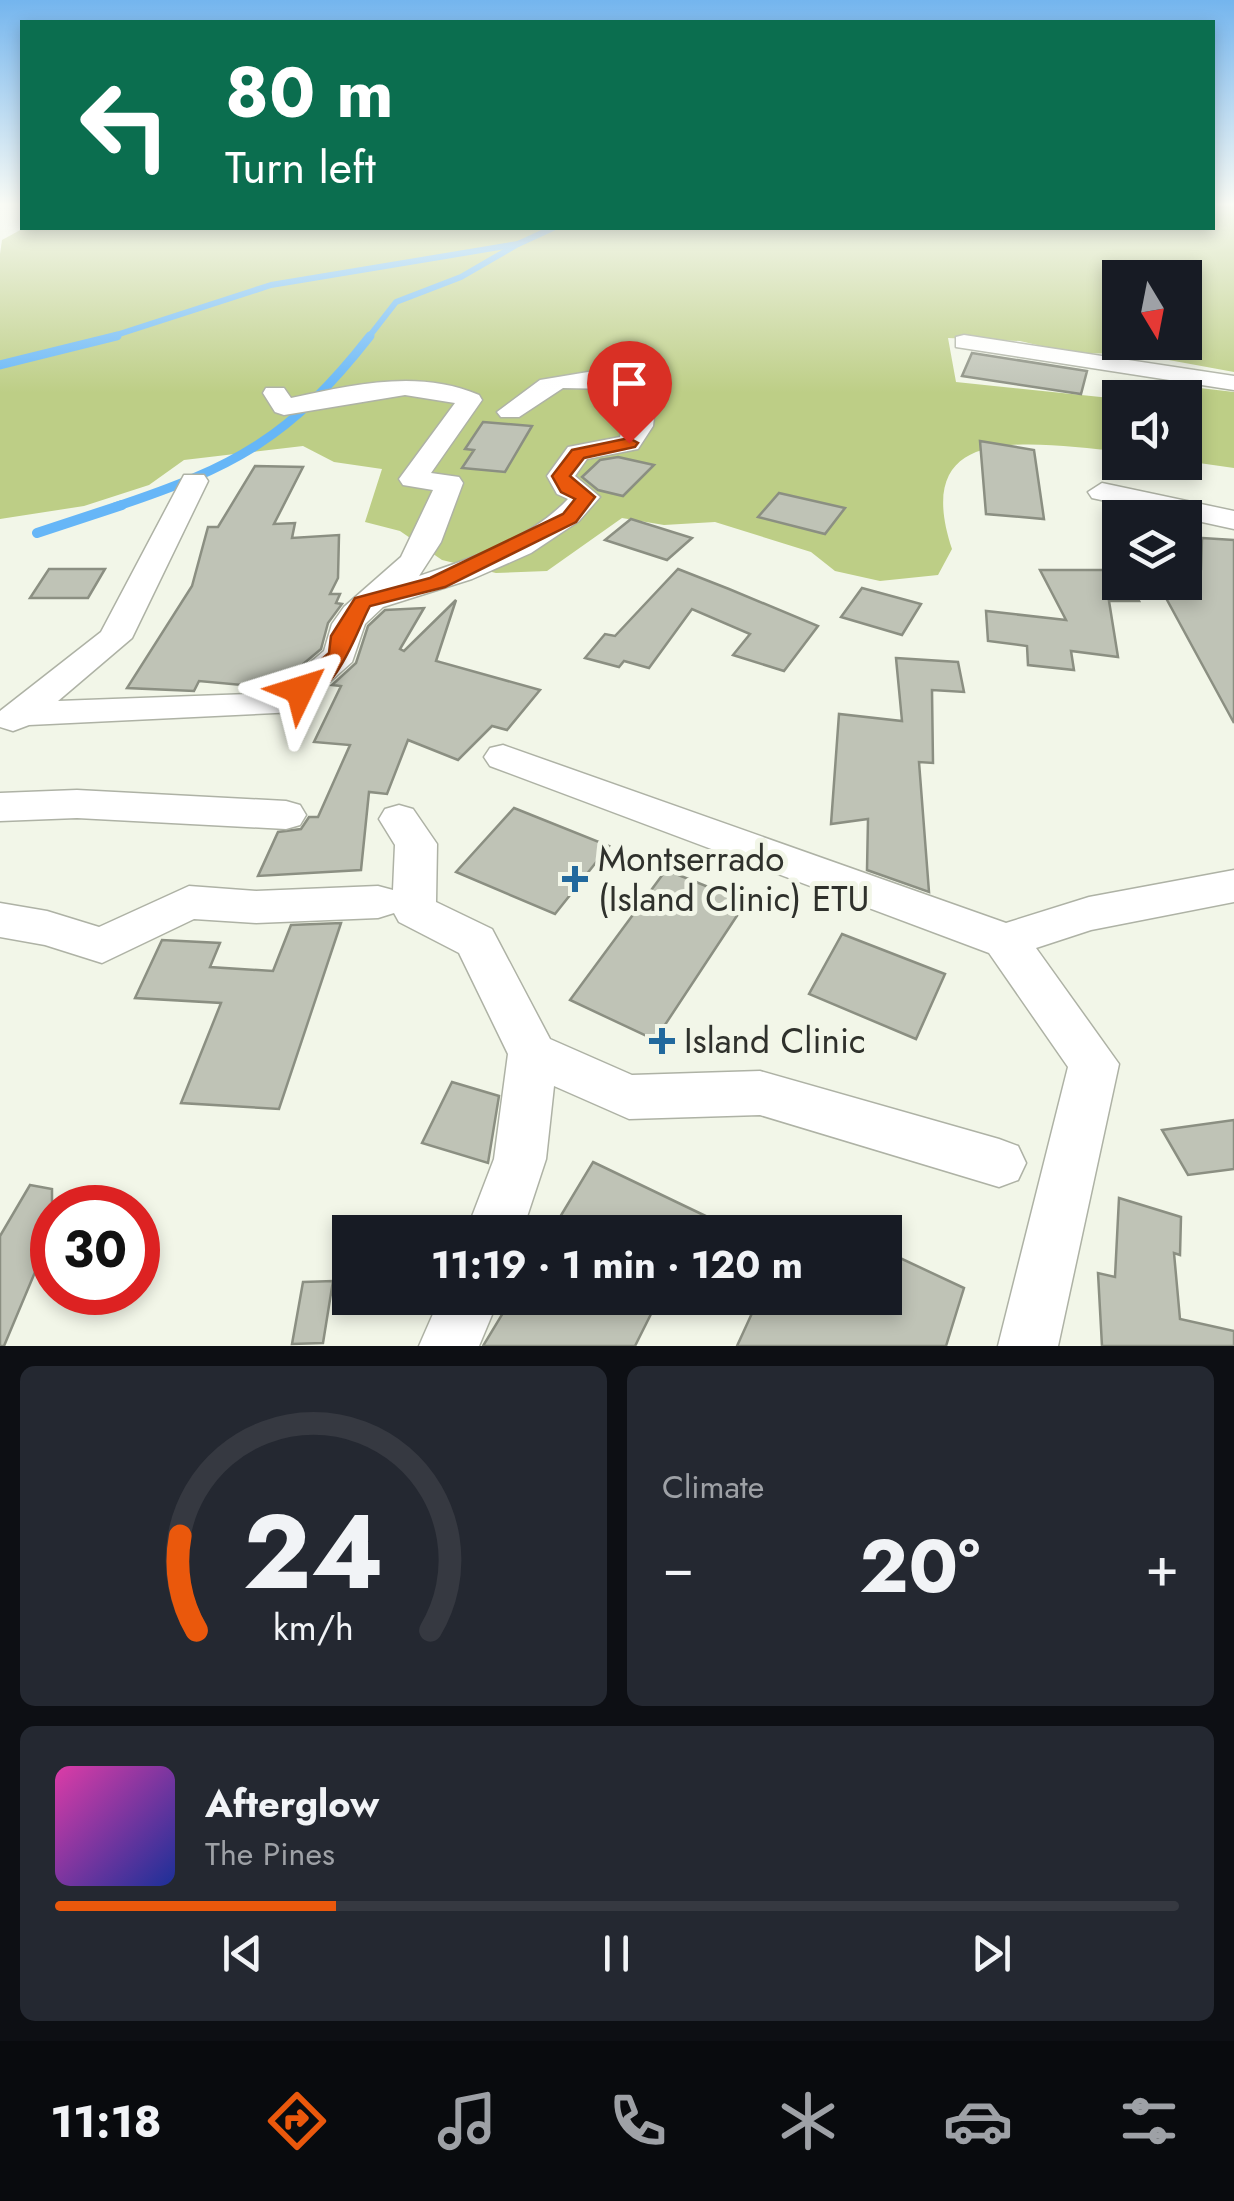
<!DOCTYPE html>
<meta charset="utf-8">
<style>
:root{--surface:#171b24;--page:#242831;--text:#f1f3f6;--muted:#9ea1a6;--line:#363941;--accent:#ea580c}
body{margin:0;font-family:Jost,sans-serif;background:var(--page);color:var(--text);height:100vh;display:flex;flex-direction:column;font-size:38px;white-space:nowrap}
*{box-sizing:border-box;margin:0}
p{font-size:32px;color:var(--muted)}
.icon{flex:none;width:55px;height:55px;fill:none;stroke:currentColor;stroke-width:2;stroke-linecap:round;stroke-linejoin:round}
.map{position:relative;height:1346px;overflow:hidden}
.details{display:flex;flex-direction:column;gap:20px;padding:20px;background:#0d0f14;flex:1}
.details>*{flex:none}
.guide{position:absolute;left:20px;top:20px;width:1195px;height:210px;border-radius:0px;box-shadow:0 5px 15px #0003;background:#0b6e4f;color:#fff;overflow:hidden}
.needle{width:65px;rotate:170deg}
.controls{position:absolute;left:1102px;top:260px;display:grid;gap:20px}
.controls a{display:grid;place-items:center;width:100px;height:100px;border-radius:0px;background:var(--surface);box-shadow:0 5px 15px #0003;font-size:50px}
.speed{position:absolute;left:30px;top:1185px;display:flex;gap:20px;font-size:50px;font-weight:700;text-align:center}
.speed>*{display:grid;place-content:center;width:130px;height:130px;border-radius:50%;background:var(--surface);box-shadow:0 5px 15px #0003;line-height:1}
.speed .limit{border:15px solid #d22;background:#fff;color:#111}
.pin{position:absolute;display:grid;place-items:center;width:85px;height:85px;color:#fff;margin:-102px -42px;border-radius:50% 50% 50% 0;rotate:-45deg;box-shadow:0 0 10px #0007}
.pin .icon{rotate:45deg}
.me{position:absolute;width:110px;margin:-55px;rotate:49deg;stroke-linejoin:round;filter:drop-shadow(0 0 8px #0008)}
.turn{display:flex;align-items:center;gap:35px;height:210px;padding:0 40px;font-size:45px}
.turn .icon{width:130px;height:130px;stroke-width:2.5}
.turn b{display:block;font-size:70px;line-height:85px}
.big{font-size:75px;font-weight:700;line-height:1.1}
.details .tile{flex:1;display:flex;flex-direction:column;justify-content:center;gap:15px;min-width:0;padding:0 35px;border-radius:15px;background:var(--page)}
.details .dial{align-items:center;gap:0}
.dial svg{height:260px;overflow:visible;fill:none;stroke:var(--line);stroke-width:7;stroke-linecap:round;text-anchor:middle}
.dial text{fill:var(--text);stroke:none}
.song{display:flex;align-items:center;gap:30px}
.cover{width:120px;height:120px;border-radius:15px;background:linear-gradient(135deg,hsl(320 70% 55%),hsl(230 70% 35%))}
.played{height:10px;border-radius:5px;background:linear-gradient(90deg,var(--accent) 25%,var(--line) 25%)}
.keys{display:flex;justify-content:space-around;direction:ltr}
.heat{display:flex;justify-content:space-between;align-items:center;font-size:55px;direction:ltr}
.details .tiles{flex:1;display:grid;gap:20px;grid-template-columns:1fr 1fr}
.tile:last-child{grid-column:span 2}
.trip{position:absolute;left:332px;top:1215px;width:570px;height:100px;border-radius:0px;background:var(--surface);box-shadow:0 5px 15px #0003;font-weight:700;line-height:100px;text-align:center}
.tabs{display:flex;height:160px;justify-content:space-around;align-items:center;background:#090b0e;color:var(--muted)}
.tabs .icon{width:70px;height:70px}
.tabs .on{color:var(--accent)}
.tabs b{font-size:45px;color:var(--text)}
.map>svg:first-child{display:block}
</style>
<div class="map">
<svg width="1234" height="1346" viewBox="0 0 1234 1346">
<rect width="100%" height="100%" fill="#f2f6e8"/>
<!-- green -->
<g fill="#bdce86" fill-rule="evenodd">
<path d="M 1213,205 L 1234,205 L 1234,372 L 1136,354 L 1071,353 L 1020,341 L 948,338 L 956,382 L 1120,399 L 1120,451 C 1038,445 908,417 952,549 L 938,575 L 880,581 L 835,571 L 811,552 L 715,522 L 664,525 L 622,518 L 547,571 L 496,573 L 442,560 L 400,531 L 365,522 L 382,469 L 334,462 L 303,446 L 184,460 L 149,485 L 84,506 L 0,519 L 0,254 L 2,240 L 24,228 L 1212,228 ZM 1120,278 L 1185,278 L 1185,342 L 1120,342 Z"/>
<path d="M 1191,387 L 1234,392 L 1234,468 L 1185,461 L 1185,398 L 1126,397 Z"/>
</g>
<g fill="none" stroke-linecap="round" stroke-linejoin="round">
<!-- stream-far2 -->
<g stroke="#66b6f7" stroke-width="6">
<path d="M 107,338 L 271,285 L 518,244 L 553,228"/>
<path d="M 368,338 L 396,302 L 461,277 L 518,244"/>
</g>
<!-- stream-far1 -->
<g stroke="#66b6f7" stroke-width="9">
<path d="M 0,365 L 117,336"/>
<path d="M 115,507 C 235,467 290,438 370,336"/>
</g>
<!-- stream -->
<path stroke="#66b6f7" stroke-width="10" d="M 37,533 L 122,505"/>
</g>
<!-- building -->
<g fill="#bfc3b6" stroke="#8b8f82" stroke-width="2.5">
<path d="M 972,353 L 1087,371 L 1081,394 L 962,376 Z"/>
<path d="M 483,422 L 532,426 L 505,472 L 462,468 L 474,450 L 465,449 Z"/>
<path d="M 980,441 L 1034,450 L 1044,519 L 986,514 Z"/>
<path d="M 618,457 L 654,465 L 623,496 L 598,490 L 582,477 L 600,460 Z"/>
<path d="M 255,466 L 303,467 L 274,524 L 295,523 L 292,538 L 339,535 L 338,578 L 330,594 L 340,594 L 336,603 L 342,604 L 328,623 L 321,649 L 283,681 L 268,679 L 264,687 L 199,681 L 194,691 L 127,688 L 192,586 L 208,527 L 218,527 Z"/>
<path d="M 779,493 L 845,508 L 825,534 L 758,517 Z"/>
<path d="M 631,519 L 692,538 L 667,560 L 605,540 Z"/>
<path d="M 1202,538 L 1234,540 L 1234,723 L 1160,587 L 1185,587 L 1185,569 L 1201,569 Z"/>
<path d="M 49,569 L 105,569 L 88,598 L 30,598 Z"/>
<path d="M 678,569 L 729,589 L 818,626 L 784,671 L 733,655 L 750,634 L 692,609 L 649,668 L 624,661 L 619,667 L 585,658 L 605,634 L 615,636 Z"/>
<path d="M 1040,570 L 1119,570 L 1120,582 L 1128,582 L 1139,601 L 1109,601 L 1118,657 L 1071,651 L 1074,670 L 1028,665 L 1027,646 L 988,641 L 986,611 L 1066,620 Z"/>
<path d="M 862,588 L 921,604 L 902,635 L 841,617 Z"/>
<path d="M 456,600 L 436,661 L 540,690 L 507,730 L 492,726 L 458,760 L 408,740 L 387,794 L 369,792 L 361,870 L 258,876 L 278,832 L 301,829 L 309,817 L 318,817 L 350,745 L 314,742 L 341,686 L 332,685 L 356,663 L 368,626 L 385,610 L 424,608 L 400,649 L 404,651 Z"/>
<path d="M 896,658 L 958,662 L 964,692 L 932,690 L 933,763 L 919,762 L 929,892 L 867,870 L 868,819 L 831,824 L 839,714 L 902,721 Z"/>
<path d="M 514,808 L 609,846 L 555,914 L 456,872 Z"/>
<path d="M 666,870 L 746,902 L 655,1040 L 570,1000 Z"/>
<path d="M 341,923 L 279,1109 L 181,1103 L 221,1003 L 135,998 L 162,940 L 220,943 L 210,967 L 273,971 L 291,925 Z"/>
<path d="M 842,934 L 945,974 L 916,1039 L 809,994 Z"/>
<path d="M 452,1082 L 499,1096 L 488,1163 L 422,1143 Z"/>
<path d="M 1234,1120 L 1234,1169 L 1188,1175 L 1162,1130 Z"/>
<path d="M 593,1162 L 739,1232 L 551,1232 Z"/>
<path d="M 30,1185 L 52,1189 L 52,1267 L 38,1265 L 4,1346 L 0,1346 L 0,1236 Z"/>
<path d="M 1119,1198 L 1181,1217 L 1180,1255 L 1174,1253 L 1180,1319 L 1234,1331 L 1234,1346 L 1102,1346 L 1098,1273 L 1115,1277 Z"/>
<path d="M 885,1251 L 964,1288 L 946,1346 L 737,1346 L 759,1298 L 885,1298 Z"/>
<path d="M 333,1281 L 323,1343 L 292,1344 L 303,1282 Z"/>
<path d="M 512,1298 L 659,1298 L 635,1346 L 483,1346 Z"/>
</g>
<g fill="none" stroke-linecap="round" stroke-linejoin="round">
<defs>
<g id="minor">
<path d="M 964,335 L 1234,376 L 1234,390 L 956,347 L 956,337 Z"/>
<path d="M 588,372 L 631,377 L 655,408 L 653,426 L 638,449 L 587,459 L 575,476 L 600,497 L 579,521 L 531,553 L 472,579 L 383,607 L 365,624 L 352,662 L 296,712 L 29,725 L 13,731 L 0,727 L 0,711 L 101,632 L 184,475 L 204,475 L 208,481 L 132,638 L 58,701 L 274,693 L 324,651 L 332,624 L 344,607 L 401,557 L 433,490 L 403,485 L 399,479 L 455,403 L 405,395 L 284,415 L 275,412 L 263,393 L 266,388 L 284,388 L 291,398 C 353,385 418,369 479,395 L 482,400 L 431,473 L 459,477 L 463,483 L 441,542 L 419,576 C 470,559 529,540 568,499 L 557,494 L 547,476 L 568,447 L 620,437 L 629,408 L 615,389 L 563,388 L 519,417 L 501,417 L 497,412 L 540,380 Z"/>
<path d="M 1102,483 L 1234,511 L 1234,529 L 1092,498 L 1088,492 Z"/>
<path d="M 503,745 L 1006,923 L 1089,897 L 1234,870 L 1234,902 L 1091,930 L 1036,948 L 1119,1064 L 1058,1346 L 998,1346 L 1068,1067 L 989,953 L 490,766 L 484,757 L 490,748 Z"/>
<path d="M 77,790 L 286,801 L 300,805 L 306,815 L 300,825 L 286,829 L 77,818 L 0,821 L 0,793 Z"/>
<path d="M 399,805 L 413,809 L 437,844 L 436,902 L 492,929 L 550,1039 L 632,1075 L 760,1071 L 999,1139 L 1018,1146 L 1026,1163 L 1018,1180 L 999,1187 L 760,1115 L 629,1119 L 554,1086 L 546,1159 L 522,1232 L 466,1232 L 494,1159 L 508,1054 L 459,953 L 399,922 L 394,913 L 378,918 L 256,923 L 194,919 L 102,963 L 45,945 L 0,937 L 0,903 L 47,911 L 99,927 L 189,886 L 256,891 L 378,886 L 393,890 L 395,845 L 379,819 L 385,809 Z"/>
<path d="M 440,1298 L 499,1298 L 479,1346 L 419,1346 Z"/>
</g>
</defs>
<!-- minor casing -->
<use href="#minor" stroke="#aeb2a5" stroke-width="3"/>
<!-- minor -->
<use href="#minor" fill="#fff" fill-rule="evenodd"/>
</g>
<!-- sky -->
<linearGradient id="sky" x2="0" y2="1"><stop stop-color="#74b5ee"/><stop offset="0.52" stop-color="#f9fbf5"/><stop offset="1" stop-color="#f9fbf5" stop-opacity="0"/></linearGradient>
<rect width="1234" height="393" fill="url(#sky)"/>
<!-- route -->
<path fill="#ea580c" stroke="#983908" stroke-width="2.5" d="M 629,438 L 638,443 L 635,447 L 584,458 L 570,476 L 595,497 L 576,522 L 445,587 L 370,606 C 355,633 335,706 292,695 L 292,685 L 329,653 L 331,636 L 355,598 L 430,578 L 563,514 L 575,499 L 561,492 L 552,476 L 572,450 Z"/>
<!-- markers -->
<g fill="#22699d" stroke="#f2f6e8" stroke-width="4">
<path d="M570 864h10v10h10v10h-10v10h-10v-10h-10v-10h10z"/>
<path d="M657 1026h10v10h10v10h-10v10h-10v-10h-10v-10h10z"/>
</g>
<g text-anchor="middle" stroke-width="10" stroke-linejoin="round" paint-order="stroke">
<!-- near-poi labels -->
<g font-size="35" fill="#2f312c" stroke="#f2f6e8" text-anchor="start">
<text x="598" y="871">Montserrado<tspan x="598" dy="40">(Island Clinic) ETU</tspan></text>
<text x="684" y="1053">Island Clinic</text>
</g>
</g>
</svg>
<div class="controls">
<a><svg class="needle" viewBox="-14 -14 28 28"><path d="M0-13l5 13h-10z" fill="#e53935"/><path d="M0 13l5-13h-10z" fill="#9ea1a6"/></svg></a>
<a><svg class="icon" aria-label="sound" viewBox="0 0 24 24"><path d="M4 9h4l5-4v14l-5-4H4zM17 9q2 3 0 6"/></svg></a>
<a><svg class="icon" aria-label="layers" viewBox="0 0 24 24"><path d="M12 4l9 5-9 5-9-5zM3 14l9 5 9-5"/></svg></a>
</div>
<div class="speed"><div class="limit">30</div></div>
<div class="pin" style="left:629px;top:443px;background:#d93025"><svg class="icon" aria-label="arrive" viewBox="0 0 24 24"><path d="M6 21V4h12l-3 4 3 4H6"/></svg></div>
<svg class="me" style="left:300px;top:690px" viewBox="-20 -20 40 40"><path d="M0-17L14 15 0 8-14 15z" fill="#ea580c" stroke="#fff" stroke-width="4"/></svg>
<div class="trip">11:19 · 1 min · 120 m</div>
<div class="guide">
<div class="turn"><svg class="icon" aria-label="left" viewBox="0 0 24 24"><path d="M17 20v-9H6M10 6l-5 5 5 5"/></svg><div><b>80 m</b>Turn left</div></div>
</div>
</div>
<section class="details">
<div class="tiles">
<div class="tile dial"><svg viewBox="0 0 100 80">
<path d="M14 69A42 42 0 1 1 86 69"/>
<path d="M14 69A42 42 0 0 1 9 40" stroke="#ea580c"/>
<text x="50" y="56" font-size="32" font-weight="700">24</text>
<text x="50" y="72" font-size="11">km/h</text>
</svg></div>
<div class="tile"><p>Climate</p>
<div class="heat"><a>−</a><b class="big">20°</b><a>+</a></div>
</div>
<div class="tile">
<div class="song"><i class="cover"></i><div><b>Afterglow</b><p>The Pines</p></div></div>
<div class="played"></div>
<div class="keys"><svg class="icon" aria-label="previous" viewBox="0 0 24 24"><path d="M18 5L8 12l10 7zM5 5v14"/></svg><svg class="icon" aria-label="pause" viewBox="0 0 24 24"><path d="M8 5v14M16 5v14"/></svg><svg class="icon" aria-label="next" viewBox="0 0 24 24"><path d="M6 5l10 7-10 7zM19 5v14"/></svg></div>
</div>
</div>
</section>
<nav class="tabs">
<b>11:18</b>
<svg class="icon on" aria-label="directions" viewBox="0 0 24 24"><path d="M12 3l9 9-9 9-9-9zM9 14v-3h6M13 9l2 2-2 2"/></svg>
<svg class="icon" aria-label="music" viewBox="0 0 24 24"><path d="M9 18V5l10-2v13"/><circle cx="6" cy="18" r="3"/><circle cx="16" cy="16" r="3"/></svg>
<svg class="icon" aria-label="phone" viewBox="0 0 24 24"><path d="M5 4h4l2 5-3 2q2 4 5 5l2-3 5 2v4C11 20 4 13 5 4z"/></svg>
<svg class="icon" aria-label="climate" viewBox="0 0 24 24"><path d="M12 3v18M4 7l16 10M4 17L20 7"/></svg>
<svg class="icon" aria-label="car" viewBox="0 0 24 24"><path d="M5 17H2v-5l4-1 3-4h7l3 4 3 1v5h-3M9 17h6M6 11h13"/><circle cx="7" cy="17" r="2"/><circle cx="17" cy="17" r="2"/></svg>
<svg class="icon" aria-label="filters" viewBox="0 0 24 24"><path d="M4 7h16M4 17h16"/><circle cx="9" cy="7" r="2"/><circle cx="15" cy="17" r="2"/></svg>
</nav>
